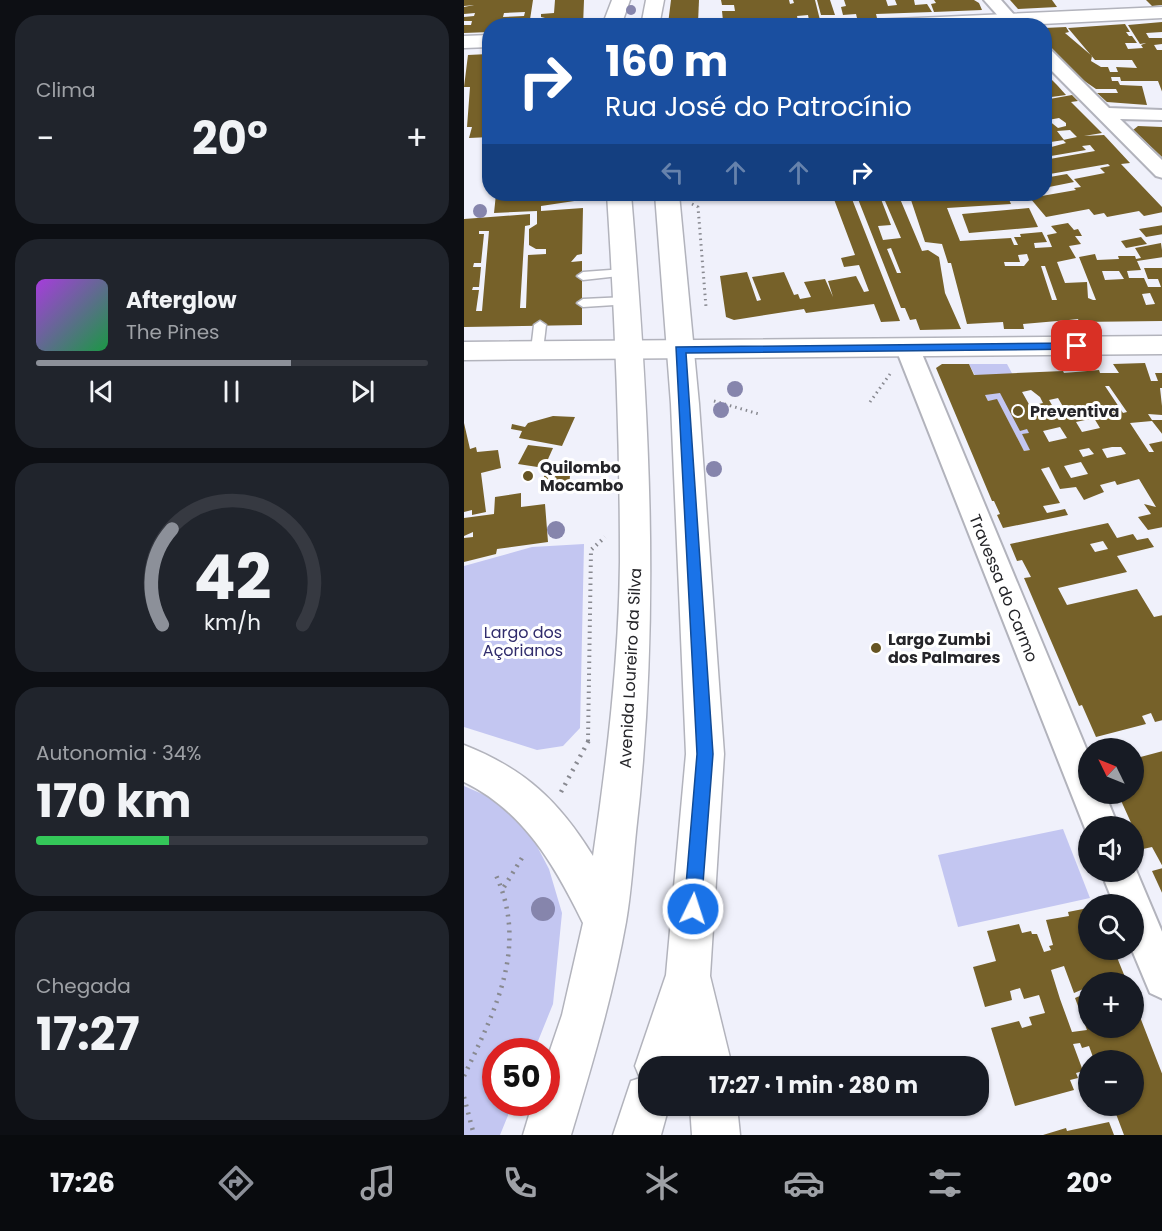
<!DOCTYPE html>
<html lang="pt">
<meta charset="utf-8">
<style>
:root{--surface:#171b24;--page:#20242c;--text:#f1f3f6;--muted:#9ea1a6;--line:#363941;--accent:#8c9099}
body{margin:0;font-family:Poppins,sans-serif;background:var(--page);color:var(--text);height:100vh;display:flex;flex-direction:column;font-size:22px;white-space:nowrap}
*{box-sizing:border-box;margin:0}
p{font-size:20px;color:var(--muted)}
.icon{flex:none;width:33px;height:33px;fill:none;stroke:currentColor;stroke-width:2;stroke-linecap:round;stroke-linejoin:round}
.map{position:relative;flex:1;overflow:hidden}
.drawer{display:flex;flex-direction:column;gap:15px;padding:15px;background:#0d0f14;width:464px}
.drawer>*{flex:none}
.banner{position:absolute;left:18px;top:18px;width:570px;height:183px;border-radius:24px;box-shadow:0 2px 4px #0004;background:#1a4fa0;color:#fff;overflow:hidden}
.needle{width:39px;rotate:313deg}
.tools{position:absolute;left:614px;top:738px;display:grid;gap:12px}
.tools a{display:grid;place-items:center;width:66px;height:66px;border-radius:50%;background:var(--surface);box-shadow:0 2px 4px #0004;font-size:30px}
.speed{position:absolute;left:18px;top:1038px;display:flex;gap:12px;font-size:30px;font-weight:700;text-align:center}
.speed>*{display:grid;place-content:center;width:78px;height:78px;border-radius:50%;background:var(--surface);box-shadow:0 2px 4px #0004;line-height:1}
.speed .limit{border:9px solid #d22;background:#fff;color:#111}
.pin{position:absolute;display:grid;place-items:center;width:51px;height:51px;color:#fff;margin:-26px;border-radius:12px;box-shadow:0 3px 9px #0006}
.me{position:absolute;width:66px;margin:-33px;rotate:4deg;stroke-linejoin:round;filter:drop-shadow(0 0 4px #0008)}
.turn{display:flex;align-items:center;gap:21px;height:126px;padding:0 24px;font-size:27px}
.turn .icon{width:78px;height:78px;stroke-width:2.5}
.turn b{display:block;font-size:42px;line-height:51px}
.lanes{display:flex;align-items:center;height:57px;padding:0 24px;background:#0003;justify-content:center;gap:30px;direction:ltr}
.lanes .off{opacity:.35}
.big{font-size:45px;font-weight:700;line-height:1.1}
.drawer .widget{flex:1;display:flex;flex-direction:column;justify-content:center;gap:9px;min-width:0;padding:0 21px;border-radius:24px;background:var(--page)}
.drawer .dial{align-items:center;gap:0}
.dial svg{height:156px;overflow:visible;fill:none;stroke:var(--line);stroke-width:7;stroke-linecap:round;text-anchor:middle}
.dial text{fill:var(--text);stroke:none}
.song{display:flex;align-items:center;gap:18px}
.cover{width:72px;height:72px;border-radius:9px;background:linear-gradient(135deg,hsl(280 70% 55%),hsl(140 70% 35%))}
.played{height:6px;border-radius:3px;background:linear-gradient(90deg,var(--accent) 65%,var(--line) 65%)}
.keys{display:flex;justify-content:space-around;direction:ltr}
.heat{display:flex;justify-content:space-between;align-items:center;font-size:33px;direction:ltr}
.charge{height:9px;border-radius:4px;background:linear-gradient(90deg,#34c759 34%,var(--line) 0)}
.trip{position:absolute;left:174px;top:1056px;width:351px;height:60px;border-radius:24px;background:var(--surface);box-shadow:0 2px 4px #0004;font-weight:700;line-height:60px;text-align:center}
.tab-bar{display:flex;height:96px;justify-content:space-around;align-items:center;background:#090b0e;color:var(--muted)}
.tab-bar .icon{width:42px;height:42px}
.tab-bar .current{color:var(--accent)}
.tab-bar b{font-size:27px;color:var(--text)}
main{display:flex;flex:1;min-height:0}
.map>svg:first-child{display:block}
</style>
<main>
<section class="drawer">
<div class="widget"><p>Clima</p>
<div class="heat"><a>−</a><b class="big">20°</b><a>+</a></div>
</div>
<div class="widget">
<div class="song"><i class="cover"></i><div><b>Afterglow</b><p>The Pines</p></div></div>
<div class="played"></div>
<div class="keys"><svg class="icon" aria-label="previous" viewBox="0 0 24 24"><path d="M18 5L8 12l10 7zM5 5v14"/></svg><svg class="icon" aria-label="pause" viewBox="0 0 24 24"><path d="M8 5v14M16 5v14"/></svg><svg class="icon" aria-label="next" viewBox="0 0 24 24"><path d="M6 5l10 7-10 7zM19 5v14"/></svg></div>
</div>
<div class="widget dial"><svg viewBox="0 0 100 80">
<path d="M14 69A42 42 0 1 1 86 69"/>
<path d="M14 69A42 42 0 0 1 19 20" stroke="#8c9099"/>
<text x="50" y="56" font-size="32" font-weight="700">42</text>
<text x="50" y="72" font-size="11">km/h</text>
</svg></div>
<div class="widget"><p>Autonomia · 34%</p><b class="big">170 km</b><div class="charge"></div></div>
<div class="widget"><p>Chegada</p><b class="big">17:27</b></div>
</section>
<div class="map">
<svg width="699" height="1135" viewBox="0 0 699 1135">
<rect width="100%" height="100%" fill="#f0f1fb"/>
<!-- green -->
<g fill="#c3c6f1">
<path d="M 505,364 L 543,364 L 587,446 L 560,451 L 533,400 L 524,401 Z"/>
<path d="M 120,544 L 116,728 L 99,746 L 73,750 L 0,727 L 0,566 L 68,547 Z"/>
<path d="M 0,786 L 32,800 L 65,831 L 85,869 L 98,913 L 89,1004 L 70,1051 L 32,1052 L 32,1102 L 49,1103 L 36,1135 L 0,1135 Z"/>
<path d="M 599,829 L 626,898 L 494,927 L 474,855 Z"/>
</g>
<!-- building -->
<g fill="#766129" fill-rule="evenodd">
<path d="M 0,0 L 69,0 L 65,26 L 26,26 L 26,32 L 0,33 L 0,25 L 7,25 L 8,21 L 0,21 L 0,17 L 10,16 L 11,13 L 0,14 L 0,7 L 10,5 L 0,6 ZM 61,12 L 60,16 L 39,17 L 40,13 Z"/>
<path d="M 91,0 L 120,0 L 119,26 L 70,26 L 89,22 L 89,20 L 77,17 L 77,14 L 90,13 Z"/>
<path d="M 207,0 L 235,0 L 234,23 L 204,24 Z"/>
<path d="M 257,0 L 325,0 L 326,4 L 330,3 L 329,0 L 351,0 L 356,20 L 345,20 L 344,15 L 333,16 L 334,21 L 315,22 L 315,18 L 259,21 L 258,11 L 271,11 L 270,5 L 258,5 Z"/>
<path d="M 353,0 L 366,0 L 371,15 L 357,15 Z"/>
<path d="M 380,0 L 422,0 L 424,6 L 433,5 L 431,0 L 450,0 L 451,5 L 463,4 L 468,12 L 412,14 L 413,18 L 393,18 L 392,14 L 379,15 L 377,7 L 382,6 Z"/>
<path d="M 470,0 L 510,0 L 515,3 L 518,10 L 470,12 L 467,4 L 472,3 Z"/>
<path d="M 546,0 L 588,0 L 593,7 L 554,9 Z"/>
<path d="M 682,0 L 699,0 L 699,5 L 688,6 Z"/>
<path d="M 699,22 L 699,32 L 682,33 L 685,38 L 699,38 L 699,44 L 690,45 L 693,50 L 699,50 L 699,94 L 694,81 L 657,81 L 656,77 L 647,77 L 648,81 L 654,81 L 656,85 L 678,86 L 683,105 L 643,102 L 633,93 L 654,93 L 652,89 L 632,89 L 619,80 L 580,41 L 580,28 L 602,27 L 605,32 L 601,33 L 628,56 L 627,61 L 637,67 L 644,67 L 646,72 L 654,72 L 652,67 L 673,68 L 668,60 L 631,60 L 604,28 L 661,24 L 666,32 L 662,32 L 665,36 L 668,36 L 673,43 L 661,43 L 664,49 L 679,48 L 677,45 L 682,43 L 676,44 L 664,25 Z"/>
<path d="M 24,54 L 19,89 L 26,88 L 26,111 L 20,112 L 19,117 L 26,117 L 26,137 L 5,138 L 8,127 L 3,127 L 6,87 L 0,87 L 4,55 Z"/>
<path d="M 580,72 L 593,85 L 602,95 L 580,98 Z"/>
<path d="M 608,95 L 614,101 L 607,102 L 638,133 L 620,136 L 640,135 L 666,163 L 657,164 L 699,208 L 699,212 L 680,216 L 675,211 L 643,217 L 640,213 L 630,215 L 625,209 L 582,217 L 566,198 L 612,190 L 610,188 L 617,187 L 610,179 L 641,173 L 636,168 L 646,166 L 644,164 L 580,175 L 580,160 L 631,151 L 626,145 L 618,146 L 622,150 L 587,156 L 580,149 L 602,143 L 599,140 L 613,137 L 606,130 L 593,131 L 600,140 L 580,143 L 580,112 L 588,111 L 580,100 ZM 595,118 L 602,123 L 602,126 L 594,128 L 584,120 Z"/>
<path d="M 674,126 L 699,127 L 699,158 L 669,130 Z"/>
<path d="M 603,174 L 610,182 L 580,188 L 580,178 Z"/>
<path d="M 32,194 L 117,194 L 117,200 L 77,206 L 77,211 L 119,208 L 118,254 L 113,255 L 107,262 L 118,261 L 118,325 L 0,327 L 0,219 L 66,214 L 66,225 L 61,226 L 56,308 L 62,308 L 64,255 L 82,254 L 82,249 L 72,249 L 65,245 L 65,229 L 73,224 L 73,211 L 30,213 ZM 15,231 L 25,231 L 18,311 L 12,311 L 15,290 L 8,290 L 9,287 L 15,287 L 17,267 L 9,267 L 10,263 L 17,263 L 20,234 L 15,234 Z"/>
<path d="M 368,194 L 386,194 L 436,321 L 417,322 L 410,304 L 342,313 L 340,309 L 270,320 L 262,317 L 256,276 L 283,272 L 293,301 L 297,300 L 288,277 L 320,272 L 330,295 L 334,294 L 336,299 L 347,297 L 340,282 L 361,279 L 369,297 L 364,281 L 392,276 L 400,292 L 405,291 L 395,265 L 380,267 L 377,258 L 391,255 Z"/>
<path d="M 392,194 L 415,194 L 427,225 L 414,226 L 419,240 L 437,238 L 418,194 L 434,194 L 458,251 L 464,250 L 475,257 L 481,293 L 497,329 L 456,330 L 452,319 L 446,320 L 441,308 L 437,308 ZM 427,248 L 437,273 L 433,273 L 423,249 Z"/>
<path d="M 445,194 L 543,195 L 547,204 L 483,208 L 496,241 L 547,238 L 550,245 L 554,245 L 550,237 L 557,237 L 556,234 L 578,232 L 583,242 L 570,243 L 571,248 L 588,247 L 583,235 L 593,233 L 587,226 L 604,223 L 610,230 L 614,229 L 618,236 L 611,236 L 617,244 L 605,246 L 612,258 L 593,262 L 601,283 L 623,282 L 624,298 L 629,300 L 632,300 L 615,257 L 631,254 L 633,260 L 655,259 L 654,256 L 671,256 L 672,259 L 677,258 L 671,248 L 697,243 L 699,257 L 673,261 L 677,270 L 663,271 L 665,278 L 680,278 L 684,287 L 697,287 L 694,279 L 684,279 L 680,268 L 699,268 L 699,321 L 615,322 L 614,319 L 605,320 L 559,324 L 560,329 L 540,329 L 539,322 L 503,324 L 487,263 L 484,263 L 478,244 L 461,242 ZM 563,254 L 565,260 L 560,266 L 541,266 L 540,262 L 556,262 L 554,255 ZM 577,266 L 581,266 L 593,300 L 588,300 ZM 638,271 L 655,271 L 660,279 L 641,280 ZM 686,293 L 691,304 L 682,305 L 678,294 Z"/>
<path d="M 565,208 L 574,227 L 505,233 L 498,214 Z"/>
<path d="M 699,225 L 699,234 L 682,237 L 675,229 Z"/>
<path d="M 677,237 L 683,244 L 662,248 L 657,241 Z"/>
<path d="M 681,363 L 687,381 L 694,381 L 691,373 L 699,373 L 699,388 L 696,388 L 699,415 L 684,414 L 688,420 L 699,420 L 699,435 L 688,421 L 666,423 L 685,452 L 690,452 L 685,444 L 699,441 L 699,527 L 684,530 L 674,517 L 687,514 L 680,504 L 692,507 L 675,479 L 653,485 L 651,481 L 636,485 L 640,492 L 620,500 L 612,487 L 596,489 L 585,467 L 577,469 L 596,503 L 579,506 L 583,513 L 601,509 L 604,515 L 539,528 L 533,515 L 536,514 L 530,501 L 528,501 L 472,368 L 478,364 L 505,364 L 510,375 L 599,371 L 600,373 L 635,370 L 636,373 L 655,373 L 649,364 ZM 641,386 L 645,386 L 663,412 L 659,413 ZM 567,390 L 576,397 L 579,403 L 566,406 L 558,392 ZM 536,393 L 556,431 L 563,429 L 565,433 L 558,434 L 566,450 L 560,451 L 533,399 L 524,401 L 521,395 ZM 594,398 L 601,410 L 592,412 L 585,400 ZM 630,418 L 636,428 L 618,432 L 612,422 ZM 596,427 L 603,438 L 585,442 L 579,431 ZM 648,447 L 657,447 L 662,454 L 643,458 L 638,449 ZM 625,448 L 630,454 L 619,457 L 615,450 ZM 617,462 L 624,474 L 607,478 L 600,466 Z"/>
<path d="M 89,416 L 111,417 L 98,446 L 55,438 L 58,431 L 47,429 L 48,424 L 61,427 L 64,423 Z"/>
<path d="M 0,423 L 6,449 L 12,447 L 13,452 L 34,450 L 37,468 L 17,473 L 22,512 L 8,515 L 8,510 L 0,512 Z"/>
<path d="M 64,445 L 89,448 L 80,468 L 54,464 Z"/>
<path d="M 107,467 L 105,485 L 80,488 L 80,468 Z"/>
<path d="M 57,493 L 57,507 L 81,504 L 84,542 L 33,549 L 32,554 L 0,562 L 0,538 L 9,537 L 9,532 L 0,536 L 0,518 L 30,514 L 31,497 Z"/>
<path d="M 644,523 L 653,538 L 669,534 L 673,540 L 684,538 L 690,547 L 653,556 L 663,572 L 594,588 L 603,605 L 673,589 L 690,617 L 699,615 L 699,720 L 691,722 L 687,713 L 678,716 L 682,724 L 632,737 L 618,705 L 615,706 L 560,578 L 567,577 L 558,560 L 553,561 L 546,544 ZM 639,541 L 644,549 L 631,552 L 626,544 Z"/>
<path d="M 699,751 L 699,867 L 688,847 L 679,849 L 654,794 L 669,794 L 669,759 Z"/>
<path d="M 699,868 L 699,895 L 688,871 Z"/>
<path d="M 624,908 L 624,950 L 650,950 L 663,982 L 624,982 L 624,987 L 610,993 L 600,966 L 587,970 L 596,999 L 608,1032 L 623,1030 L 611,998 L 618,995 L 619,999 L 624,998 L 624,1028 L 669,1028 L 669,999 L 699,1076 L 699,1135 L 660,1135 L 649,1106 L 669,1106 L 669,1078 L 675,1076 L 673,1071 L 669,1072 L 669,1060 L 630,1060 L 625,1046 L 618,1048 L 616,1043 L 609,1044 L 619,1071 L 612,1073 L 614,1078 L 606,1080 L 610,1090 L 551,1106 L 527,1028 L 555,1021 L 558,1028 L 568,1025 L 565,1017 L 581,1013 L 575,995 L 560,999 L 556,988 L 546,991 L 548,1000 L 521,1007 L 509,967 L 532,961 L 523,931 L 555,924 L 558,933 L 567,931 L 568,934 L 573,934 L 580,952 L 587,950 L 585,946 L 589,945 L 582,920 L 605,916 L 604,912 Z"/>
<path d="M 645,1122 L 650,1135 L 579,1135 L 602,1128 L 603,1131 Z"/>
</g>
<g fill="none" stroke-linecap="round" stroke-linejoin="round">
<defs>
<g id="service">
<path d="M 160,269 L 164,271 L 164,275 L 119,280 L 113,276 L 119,272 Z"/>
<path d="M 162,297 L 168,301 L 166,304 L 119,307 L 113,303 L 119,299 Z"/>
<path d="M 76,321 L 82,325 L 79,350 L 73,354 L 67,350 L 70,325 Z"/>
</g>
<g id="minor">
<path d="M 520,0 L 537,0 L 560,26 L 543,26 Z"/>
<path d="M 580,48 L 586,49 L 645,108 L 699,110 L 699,120 L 656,119 L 699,161 L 699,178 L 692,176 L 580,63 Z"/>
<path d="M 444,341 L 452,344 L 456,349 L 624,753 L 624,794 L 641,794 L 654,826 L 624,826 L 624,836 L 432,349 L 436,344 Z"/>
<path d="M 669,863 L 699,934 L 699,999 L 686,993 L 668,950 L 669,904 L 650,904 L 637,872 L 669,872 Z"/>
</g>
<g id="tertiary">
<path d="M 699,7 L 699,18 L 535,26 L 400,26 L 409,20 Z"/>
<path d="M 26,35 L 26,47 L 0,48 L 0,36 Z"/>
<path d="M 699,336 L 699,354 L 0,360 L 0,342 Z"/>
</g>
<g id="secondary">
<path d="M 148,0 L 166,0 L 157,26 L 138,26 Z"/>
<path d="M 182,0 L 200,0 L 195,26 L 177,26 Z"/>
<path d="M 143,194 L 167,194 C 185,409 197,618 172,832 C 169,862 167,893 162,922 C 149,995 128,1065 107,1135 L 59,1135 L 69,1102 L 82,1102 L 82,1062 L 98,1015 L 119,923 C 91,866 60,811 0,782 L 0,745 C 61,769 95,801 129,856 C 143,759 155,661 156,562 C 156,439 151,317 143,194 Z"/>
<path d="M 191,194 L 215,194 L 235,404 L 260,754 L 246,976 L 268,1066 L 222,1066 L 220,1057 L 217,1066 L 184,1066 L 184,1106 L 205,1106 L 197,1135 L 149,1135 L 167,1081 L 176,1078 L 171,1066 L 202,975 L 222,754 L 207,404 Z"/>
<path d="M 226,1106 L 273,1106 L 276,1135 L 228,1135 Z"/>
</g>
</defs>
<!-- service casing -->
<use href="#service" stroke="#b2b3bc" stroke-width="3"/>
<!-- minor casing -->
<use href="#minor" stroke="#b2b3bc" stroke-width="4"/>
<!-- tertiary casing -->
<use href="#tertiary" stroke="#b2b3bc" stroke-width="3"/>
<!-- secondary casing -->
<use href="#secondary" stroke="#b2b3bc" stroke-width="3"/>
<!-- path-far2 -->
<g stroke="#888990" stroke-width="3" stroke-dasharray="1.5 4" stroke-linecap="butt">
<path d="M 228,204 L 234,207 L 242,307"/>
<path d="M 250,401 L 295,414"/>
<path d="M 406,402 L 426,374"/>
</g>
<!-- path-far1 -->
<path stroke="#888990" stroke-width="4" stroke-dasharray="1.5 4.5" stroke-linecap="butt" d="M 124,741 L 127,550 L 141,537"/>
<!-- path -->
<g stroke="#888990" stroke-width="4.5" stroke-dasharray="2 6" stroke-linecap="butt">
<path d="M 97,792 L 125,740"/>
<path d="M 40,887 L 61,853"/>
<path d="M 0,1076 C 32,1008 66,945 30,871"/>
<path d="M 0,1097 L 10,1135"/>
</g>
<!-- service -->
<use href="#service" fill="#fff" fill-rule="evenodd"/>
<!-- minor -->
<use href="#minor" fill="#fff" fill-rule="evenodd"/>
<!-- tertiary -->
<use href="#tertiary" fill="#fff" fill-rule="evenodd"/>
<!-- secondary -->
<use href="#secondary" fill="#fff" fill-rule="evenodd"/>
</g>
<!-- trees -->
<g fill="#8685ac">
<circle cx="167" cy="10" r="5"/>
<circle cx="16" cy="211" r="7"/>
<circle cx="271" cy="389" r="8"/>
<circle cx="257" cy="410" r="8"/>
<circle cx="250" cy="469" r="8"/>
<circle cx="92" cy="530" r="9"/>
<circle cx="79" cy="909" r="12"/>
</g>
<!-- route -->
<path fill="#1a73e8" stroke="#114b97" stroke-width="1.5" d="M 613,343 L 619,346 L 617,349 L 222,353 L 249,754 L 237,909 L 235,915 L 229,917 L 223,915 L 220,909 L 233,754 L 212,347 Z"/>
<!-- markers -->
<g fill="#665422" stroke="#fff" stroke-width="2">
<circle cx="554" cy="411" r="6"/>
<circle cx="64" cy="476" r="6"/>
<circle cx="412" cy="648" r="6"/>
</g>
<g text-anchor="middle" stroke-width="6" stroke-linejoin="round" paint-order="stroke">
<!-- poi labels -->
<g font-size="16" font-weight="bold" fill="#252529" stroke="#fff" text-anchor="start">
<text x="566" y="417">Preventiva</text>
<text x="76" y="473">Quilombo<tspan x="76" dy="18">Mocambo</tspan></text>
<text x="424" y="645">Largo Zumbi<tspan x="424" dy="18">dos Palmares</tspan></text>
</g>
<!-- street labels -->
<g font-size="16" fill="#252529" stroke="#fff">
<text transform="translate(540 588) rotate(68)" y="6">Travessa do Carmo</text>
<text transform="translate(166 668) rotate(-87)" y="6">Avenida Loureiro da Silva</text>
</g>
<!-- park labels -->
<g font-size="16" fill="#302c6c" stroke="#fff">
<text x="59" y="638">Largo dos<tspan x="59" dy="18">Açorianos</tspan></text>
</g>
</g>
</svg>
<div class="tools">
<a><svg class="needle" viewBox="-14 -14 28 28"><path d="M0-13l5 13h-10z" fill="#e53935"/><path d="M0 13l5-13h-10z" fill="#9ea1a6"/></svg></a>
<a><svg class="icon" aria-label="sound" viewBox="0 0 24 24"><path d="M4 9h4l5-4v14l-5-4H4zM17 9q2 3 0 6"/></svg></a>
<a><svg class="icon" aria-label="search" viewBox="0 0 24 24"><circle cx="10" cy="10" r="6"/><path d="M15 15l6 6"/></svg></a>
<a>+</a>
<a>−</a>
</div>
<div class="speed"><div class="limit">50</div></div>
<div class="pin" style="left:613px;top:346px;background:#d93025"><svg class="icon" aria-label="arrive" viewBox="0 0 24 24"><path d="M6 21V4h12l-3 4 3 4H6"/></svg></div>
<svg class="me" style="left:229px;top:909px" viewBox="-20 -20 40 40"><circle r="17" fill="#1a73e8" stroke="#fff" stroke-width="3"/><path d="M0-11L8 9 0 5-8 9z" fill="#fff"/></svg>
<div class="trip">17:27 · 1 min · 280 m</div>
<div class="banner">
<div class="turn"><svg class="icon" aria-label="right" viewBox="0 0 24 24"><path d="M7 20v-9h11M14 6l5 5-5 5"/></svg><div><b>160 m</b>Rua José do Patrocínio</div></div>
<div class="lanes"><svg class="icon off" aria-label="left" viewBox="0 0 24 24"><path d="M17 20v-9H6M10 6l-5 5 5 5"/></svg><svg class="icon off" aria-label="ahead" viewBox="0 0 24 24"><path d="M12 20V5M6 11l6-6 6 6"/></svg><svg class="icon off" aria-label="ahead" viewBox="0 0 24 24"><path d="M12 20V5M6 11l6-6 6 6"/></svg><svg class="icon" aria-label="right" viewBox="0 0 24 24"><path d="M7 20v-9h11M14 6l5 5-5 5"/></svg></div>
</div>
</div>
</main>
<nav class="tab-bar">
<b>17:26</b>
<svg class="icon current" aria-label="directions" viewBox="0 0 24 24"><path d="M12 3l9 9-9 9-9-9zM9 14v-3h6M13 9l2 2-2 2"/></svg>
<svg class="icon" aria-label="music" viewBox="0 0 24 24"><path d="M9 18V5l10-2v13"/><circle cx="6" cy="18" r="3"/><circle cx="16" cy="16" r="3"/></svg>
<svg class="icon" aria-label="phone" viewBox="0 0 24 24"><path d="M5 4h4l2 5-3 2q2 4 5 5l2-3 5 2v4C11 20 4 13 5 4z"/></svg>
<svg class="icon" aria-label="climate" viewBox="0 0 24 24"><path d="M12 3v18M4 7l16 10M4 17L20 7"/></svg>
<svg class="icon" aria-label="car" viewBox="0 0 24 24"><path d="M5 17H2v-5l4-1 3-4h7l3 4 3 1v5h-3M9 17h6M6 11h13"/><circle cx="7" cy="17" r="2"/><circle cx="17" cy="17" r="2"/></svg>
<svg class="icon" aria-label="filters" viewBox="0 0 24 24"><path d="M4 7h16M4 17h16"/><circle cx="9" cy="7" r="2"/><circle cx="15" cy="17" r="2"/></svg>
<b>20°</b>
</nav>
